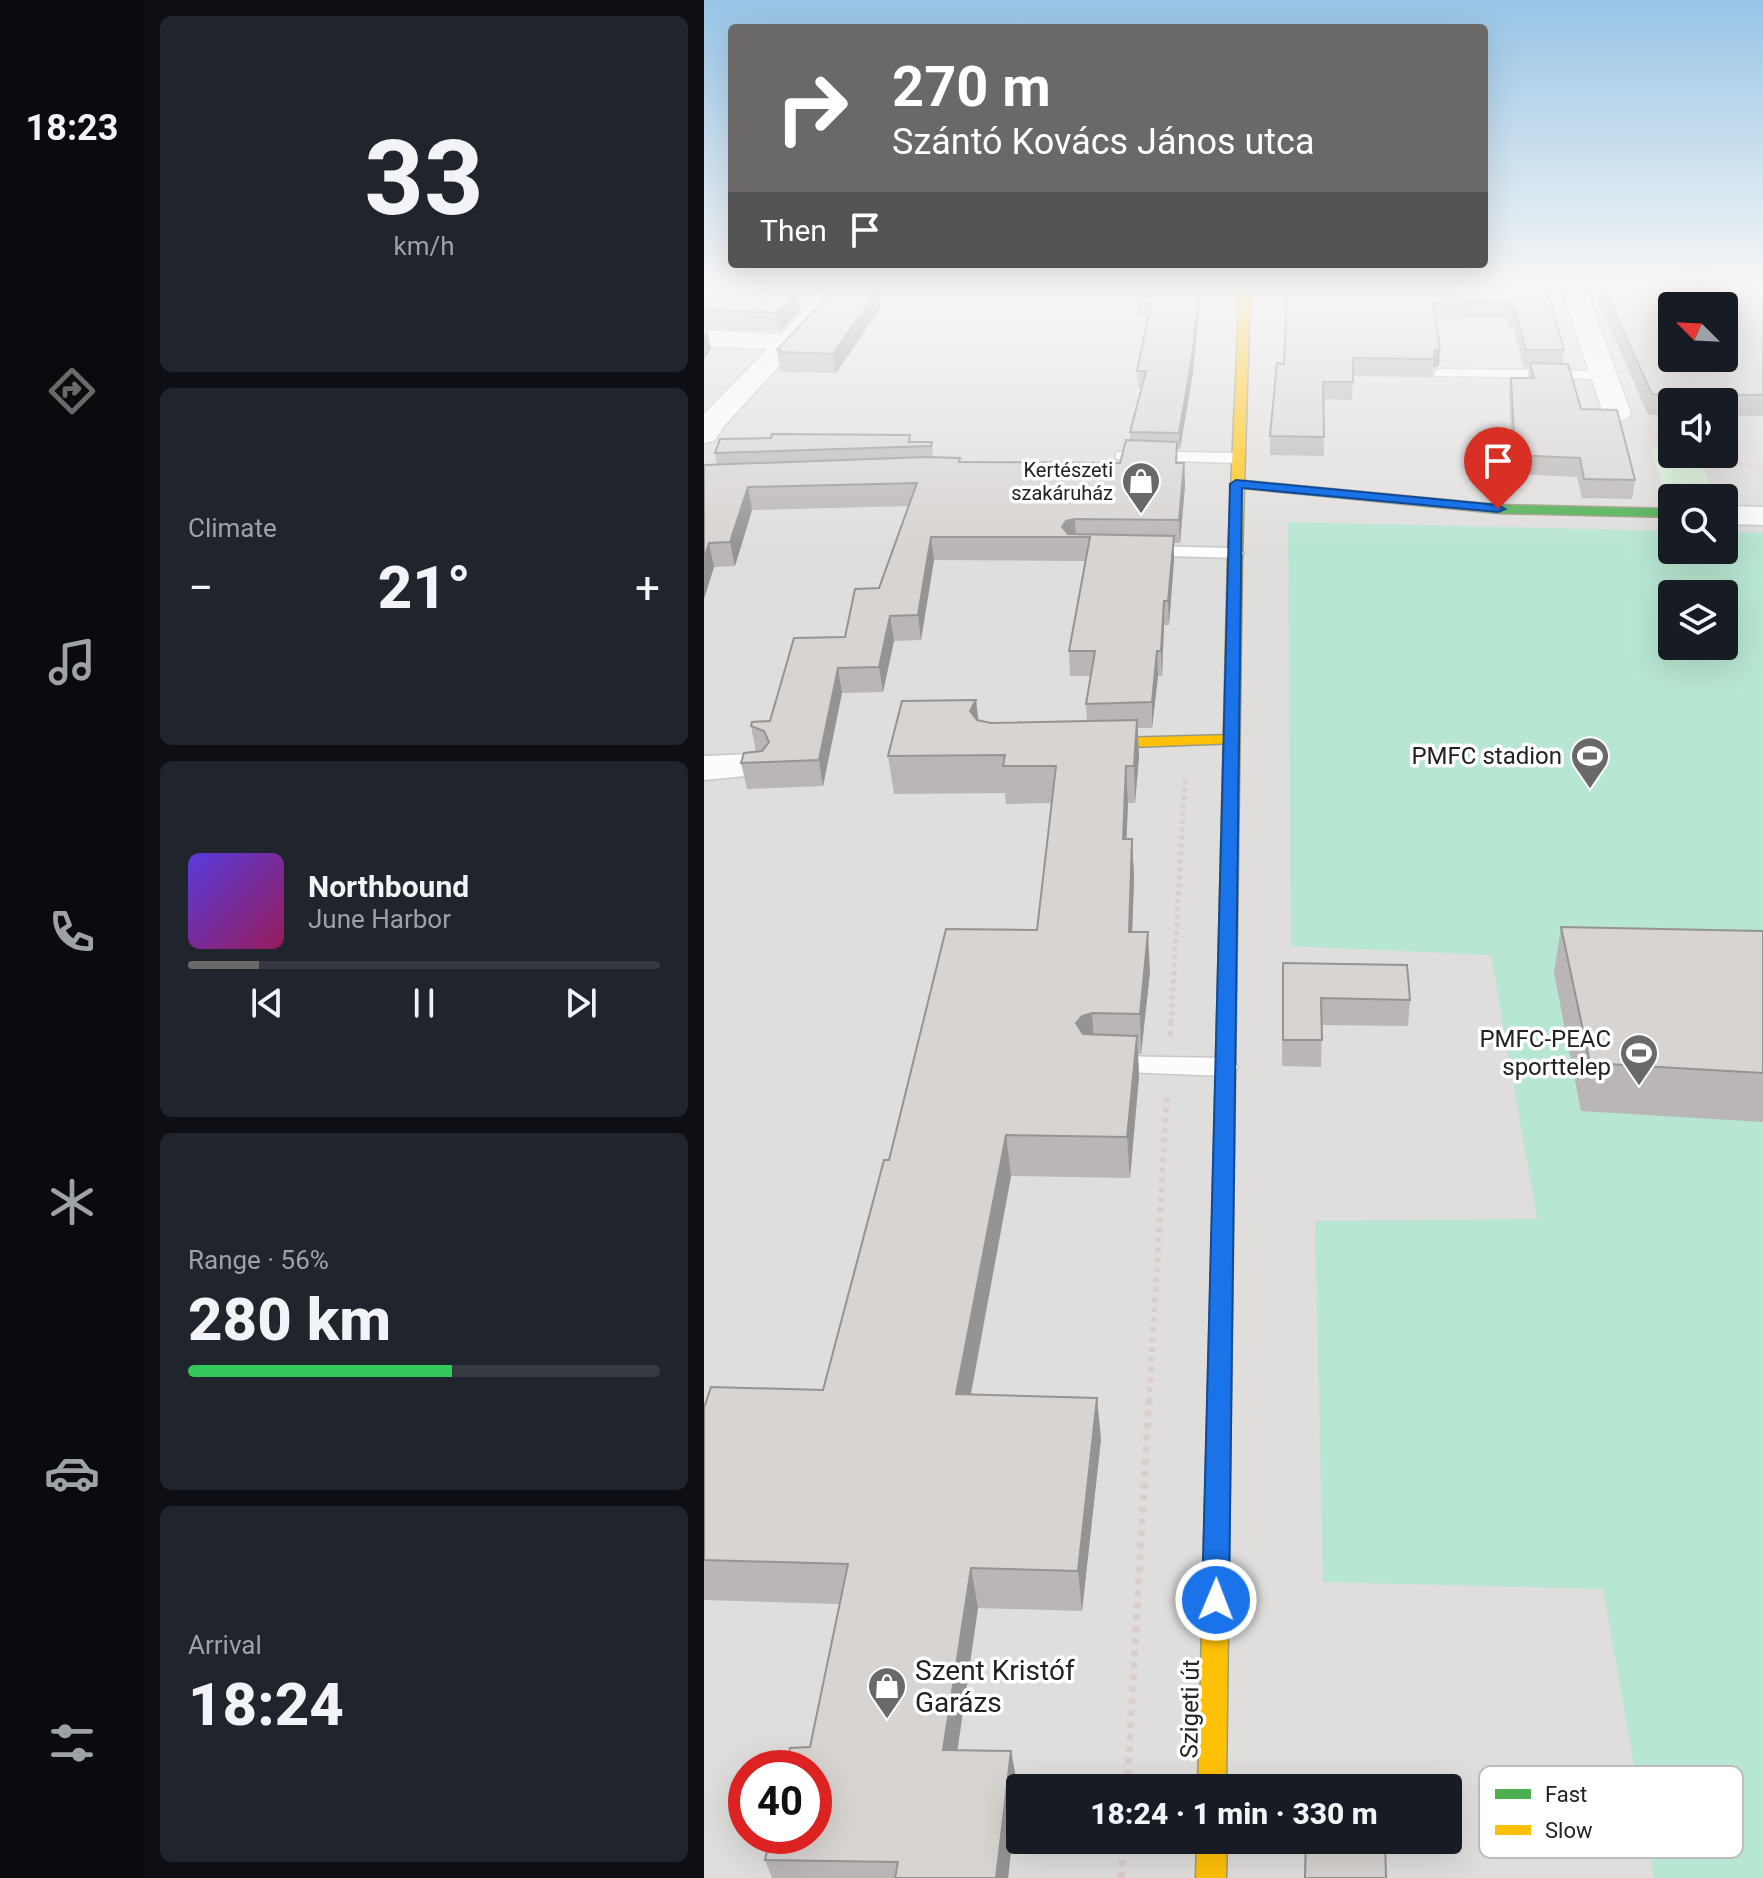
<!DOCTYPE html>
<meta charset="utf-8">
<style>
:root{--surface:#171b24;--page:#20242c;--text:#f1f3f6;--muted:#9ea1a6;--line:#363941;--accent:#6a6968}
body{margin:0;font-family:Roboto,sans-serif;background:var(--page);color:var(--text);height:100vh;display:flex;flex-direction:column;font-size:30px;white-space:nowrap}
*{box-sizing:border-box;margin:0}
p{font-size:26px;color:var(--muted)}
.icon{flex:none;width:44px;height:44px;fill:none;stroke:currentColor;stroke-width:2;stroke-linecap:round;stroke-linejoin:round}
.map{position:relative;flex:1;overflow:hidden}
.drawer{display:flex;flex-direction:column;gap:16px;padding:16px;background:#0d0f14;width:560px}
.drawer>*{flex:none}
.hud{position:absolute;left:24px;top:24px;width:760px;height:244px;border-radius:8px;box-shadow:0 8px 32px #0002;background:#6a6968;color:#fff;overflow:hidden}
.needle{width:52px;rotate:294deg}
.buttons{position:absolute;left:954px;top:292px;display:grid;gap:16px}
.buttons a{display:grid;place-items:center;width:80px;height:80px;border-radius:8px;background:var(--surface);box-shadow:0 8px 32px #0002;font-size:40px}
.speed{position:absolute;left:24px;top:1750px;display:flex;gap:16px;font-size:40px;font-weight:700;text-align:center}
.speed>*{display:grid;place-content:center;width:104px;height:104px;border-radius:50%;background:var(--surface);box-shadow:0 8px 32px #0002;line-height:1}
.speed .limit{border:12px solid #d22;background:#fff;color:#111}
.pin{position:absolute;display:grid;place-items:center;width:68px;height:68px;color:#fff;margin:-82px -34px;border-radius:50% 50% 50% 0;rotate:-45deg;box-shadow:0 0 8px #0007}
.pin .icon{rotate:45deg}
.me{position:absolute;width:88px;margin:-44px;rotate:1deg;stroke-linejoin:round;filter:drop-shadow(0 0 6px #0008)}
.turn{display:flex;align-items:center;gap:28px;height:168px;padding:0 32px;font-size:36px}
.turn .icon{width:104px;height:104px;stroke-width:2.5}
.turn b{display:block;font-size:56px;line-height:68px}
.then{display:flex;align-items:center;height:76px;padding:0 32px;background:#0003;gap:16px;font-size:30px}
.big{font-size:60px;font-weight:800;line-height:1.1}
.drawer .widget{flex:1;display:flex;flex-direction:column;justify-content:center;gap:12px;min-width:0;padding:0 28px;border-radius:12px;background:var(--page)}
.drawer .dial{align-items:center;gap:0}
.dial b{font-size:104px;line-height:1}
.song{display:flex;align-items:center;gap:24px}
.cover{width:96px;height:96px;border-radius:12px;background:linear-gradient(135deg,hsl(250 70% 55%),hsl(330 70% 35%))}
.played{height:8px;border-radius:4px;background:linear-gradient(90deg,var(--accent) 15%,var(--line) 15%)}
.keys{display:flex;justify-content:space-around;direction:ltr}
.heat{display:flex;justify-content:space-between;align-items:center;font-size:44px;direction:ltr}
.charge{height:12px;border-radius:6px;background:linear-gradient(90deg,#34c759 56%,var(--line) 0)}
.trip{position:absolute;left:302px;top:1774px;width:456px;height:80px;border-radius:8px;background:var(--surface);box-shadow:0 8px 32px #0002;font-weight:800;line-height:80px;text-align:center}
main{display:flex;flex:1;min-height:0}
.dock{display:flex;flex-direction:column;width:144px;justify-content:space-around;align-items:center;background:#090b0e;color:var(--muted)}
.dock .icon{width:56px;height:56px}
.dock .current{color:var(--accent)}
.dock b{font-size:36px;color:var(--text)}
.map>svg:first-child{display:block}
</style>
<main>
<nav class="dock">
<b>18:23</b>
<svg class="icon current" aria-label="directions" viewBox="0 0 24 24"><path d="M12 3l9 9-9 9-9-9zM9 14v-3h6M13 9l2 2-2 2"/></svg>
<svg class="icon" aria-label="music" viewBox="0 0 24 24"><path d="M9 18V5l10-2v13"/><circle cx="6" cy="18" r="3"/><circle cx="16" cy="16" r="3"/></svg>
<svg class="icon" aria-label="phone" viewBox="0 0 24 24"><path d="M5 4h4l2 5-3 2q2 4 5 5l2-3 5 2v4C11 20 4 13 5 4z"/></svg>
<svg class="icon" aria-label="climate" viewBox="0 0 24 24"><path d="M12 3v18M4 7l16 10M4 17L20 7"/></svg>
<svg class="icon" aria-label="car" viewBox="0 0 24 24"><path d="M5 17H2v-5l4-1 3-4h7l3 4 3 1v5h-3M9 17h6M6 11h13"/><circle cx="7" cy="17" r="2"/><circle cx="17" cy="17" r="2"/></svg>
<svg class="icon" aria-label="filters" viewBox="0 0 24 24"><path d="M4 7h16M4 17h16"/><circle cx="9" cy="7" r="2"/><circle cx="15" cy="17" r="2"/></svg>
</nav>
<section class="drawer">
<div class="widget dial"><b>33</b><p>km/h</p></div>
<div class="widget"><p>Climate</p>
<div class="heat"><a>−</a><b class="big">21°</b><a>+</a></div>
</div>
<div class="widget">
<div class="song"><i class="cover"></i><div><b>Northbound</b><p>June Harbor</p></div></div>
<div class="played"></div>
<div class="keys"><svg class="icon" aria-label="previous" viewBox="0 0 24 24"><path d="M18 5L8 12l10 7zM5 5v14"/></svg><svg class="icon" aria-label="pause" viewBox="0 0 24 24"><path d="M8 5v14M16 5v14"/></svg><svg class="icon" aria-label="next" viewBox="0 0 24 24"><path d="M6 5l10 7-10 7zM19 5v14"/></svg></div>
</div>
<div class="widget"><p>Range · 56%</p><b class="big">280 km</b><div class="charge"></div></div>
<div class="widget"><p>Arrival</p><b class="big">18:24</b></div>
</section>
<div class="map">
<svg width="1059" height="1878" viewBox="0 0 1059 1878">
<rect width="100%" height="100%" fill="#f0eeeb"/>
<!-- residential -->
<path fill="#dfdedc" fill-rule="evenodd" d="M 0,287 L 1059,287 L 1059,1878 L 0,1878 ZM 968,306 L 1020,306 L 1020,358 L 968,358 ZM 968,402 L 1020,402 L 1020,454 L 968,454 ZM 968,498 L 1020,498 L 1020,550 L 968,550 ZM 968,594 L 1020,594 L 1020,646 L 968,646 ZM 42,1768 L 110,1768 L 110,1836 L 42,1836 ZM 316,1788 L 744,1788 L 744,1840 L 316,1840 Z"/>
<!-- park -->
<path fill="#daf5da" d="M 947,449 L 968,449 L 968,454 L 994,454 L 1005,484 L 958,483 Z"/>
<!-- pitch -->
<path fill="#b7e6d2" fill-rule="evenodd" d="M 584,522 L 968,531 L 968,550 L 1020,550 L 1020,532 L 1059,533 L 1059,1878 L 950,1878 L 899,1589 L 619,1582 L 611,1221 L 833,1219 L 787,955 L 587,946 ZM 968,594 L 1020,594 L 1020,646 L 968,646 Z"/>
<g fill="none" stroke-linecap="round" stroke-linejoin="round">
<defs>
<g id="lane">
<path d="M 736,369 L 900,371 L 907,375 L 900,379 L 731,376 L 731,370 Z"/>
<path d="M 418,451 L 533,453 L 541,458 L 533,463 L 412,459 L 412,453 Z"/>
<path d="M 437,546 L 531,548 L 540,553 L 531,558 L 431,555 L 428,551 L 431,547 Z"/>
<path d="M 404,1056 L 521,1058 L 530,1061 L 534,1067 L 530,1073 L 521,1076 L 395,1071 L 391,1065 L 395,1059 Z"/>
</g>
<g id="street">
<path d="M 123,287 L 148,287 L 21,425 L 10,441 L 0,443 L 0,414 L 63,349 L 0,346 L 0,330 L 77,335 Z"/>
<path d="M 857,287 L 881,287 L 927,413 L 923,419 L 913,421 L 903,419 L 899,413 Z"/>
<path d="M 1020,506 L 1059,507 L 1059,525 L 1020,524 Z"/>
<path d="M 49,754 L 63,758 L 68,766 L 63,774 L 0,780 L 0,756 Z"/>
</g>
<g id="fast">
<path d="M 765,287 L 1059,287 L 1059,293 L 770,290 Z"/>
<path d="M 532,480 L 794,505 L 968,509 L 968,517 L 794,513 L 528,487 L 526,484 Z"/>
<path d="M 531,552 L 538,556 L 530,1152 L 527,1157 L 513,1157 L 510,1152 L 524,556 Z"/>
</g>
<g id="slow">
<path d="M 536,287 L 546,287 L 538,556 L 531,560 L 524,556 Z"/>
<path d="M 528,735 L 536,740 L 533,743 L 374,749 L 366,744 L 374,739 Z"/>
<path d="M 520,1144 L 527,1147 L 530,1152 L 522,1788 L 494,1788 L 510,1152 L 513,1147 Z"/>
<path d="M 493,1840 L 523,1840 L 522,1878 L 492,1878 Z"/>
</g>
</defs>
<!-- lane casing -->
<use href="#lane" stroke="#c9c8c7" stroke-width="3"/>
<!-- street casing -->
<use href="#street" stroke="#c9c8c7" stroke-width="3"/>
<!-- fast casing -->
<use href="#fast" stroke="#999a82" stroke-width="3"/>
<!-- slow casing -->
<use href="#slow" stroke="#999a82" stroke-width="3"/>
<!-- path-far3 -->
<g stroke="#dccecd" stroke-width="3" stroke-dasharray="2 2" stroke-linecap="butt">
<path d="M 940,430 L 968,440"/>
<path d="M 1009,454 L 1059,471"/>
</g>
<!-- path-far2 -->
<path stroke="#dccecd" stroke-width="5" stroke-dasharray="4 4" stroke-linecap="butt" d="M 467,1023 L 481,779"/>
<!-- path-far1 -->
<g stroke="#dccecd" stroke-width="6" stroke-dasharray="5 5" stroke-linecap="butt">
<path d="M 466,1036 L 467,1021"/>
<path d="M 445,1402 L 463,1094"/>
</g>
<!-- path -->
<g stroke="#dccecd" stroke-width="7" stroke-dasharray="6 6" stroke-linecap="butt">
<path d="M 423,1788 L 445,1400"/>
<path d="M 417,1878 L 420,1840"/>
</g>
<!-- lane -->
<use href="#lane" fill="#fdfcfc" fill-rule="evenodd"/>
<!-- street -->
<use href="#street" fill="#fdfcfc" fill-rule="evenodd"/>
<!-- fast -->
<use href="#fast" fill="#4caf50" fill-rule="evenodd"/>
<!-- slow -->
<use href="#slow" fill="#ffc107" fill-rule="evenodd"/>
</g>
<!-- wall -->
<g fill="#b9b6b5">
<path d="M 0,287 L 96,311 L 76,332 L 0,328 Z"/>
<path d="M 55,287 L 119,287 L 115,291 Z"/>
<path d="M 497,287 L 489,373 L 476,449 L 473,449 L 473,463 L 480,463 L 481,486 L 476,543 L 470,543 L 470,560 L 465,625 L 460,625 L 458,676 L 454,676 L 448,728 L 434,728 L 435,757 L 431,803 L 424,803 L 422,839 L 428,839 L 430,877 L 428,932 L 446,972 L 437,1054 L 434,1054 L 435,1076 L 426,1178 L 307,1176 L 267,1395 L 397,1439 L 378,1611 L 274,1608 L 253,1750 L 307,1751 L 314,1789 L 304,1878 L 68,1878 L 61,1860 L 106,1747 L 135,1604 L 0,1600 L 0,1408 L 119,1390 L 185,1160 L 333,930 L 348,803 L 302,804 L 301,793 L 190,794 L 184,756 L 272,700 L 274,720 L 287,723 L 383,721 L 382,704 L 387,676 L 366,676 L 365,651 L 381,561 L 230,560 L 217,640 L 190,641 L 179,692 L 138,693 L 119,786 L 43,789 L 37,763 L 52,752 L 47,726 L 66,721 L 141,637 L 175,588 L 205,506 L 48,510 L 31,566 L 10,567 L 0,599 L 0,465 L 177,458 L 13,464 L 11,453 L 228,442 L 229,457 L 256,462 L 416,463 L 426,441 L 426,432 L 438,387 L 434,387 L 433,371 L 444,317 L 433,317 L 433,303 Z"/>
<path d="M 583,287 L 842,287 L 860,350 L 858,364 L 877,409 L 931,480 L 928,499 L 878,498 L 873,477 L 809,474 L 805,395 L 807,378 L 824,378 L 825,367 L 820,367 L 808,323 L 806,329 L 803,318 L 732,319 L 736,349 L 735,366 L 729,368 L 728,377 L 649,376 L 648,400 L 619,399 L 620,456 L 566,455 L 566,436 L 580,364 Z"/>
<path d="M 894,287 L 1059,287 L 1059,416 L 1020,416 L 1020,402 L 968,402 L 968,415 L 944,415 L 893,298 Z"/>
<path d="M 175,288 L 177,307 L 132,373 L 79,372 L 79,370 L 76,370 L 73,350 Z"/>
<path d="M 857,927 L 1059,931 L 1059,1122 L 877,1111 L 850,973 Z"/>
<path d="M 579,963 L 706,1000 L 704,1026 L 618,1025 L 617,1067 L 578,1066 Z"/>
<path d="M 601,1840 L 681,1840 L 682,1878 L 600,1878 Z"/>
</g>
<!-- shaded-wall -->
<g fill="#969493">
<path d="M 496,287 L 497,287 L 489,373 L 476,449 L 475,433 Z"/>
<path d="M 175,288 L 177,307 L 132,373 L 129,354 Z"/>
<path d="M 93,292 L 96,311 L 76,332 L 73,313 Z"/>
<path d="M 810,307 L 808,323 L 806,329 L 808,312 Z"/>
<path d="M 3,330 L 7,349 L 0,360 L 0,335 Z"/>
<path d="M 736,349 L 735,366 L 729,368 L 730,351 Z"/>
<path d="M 480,463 L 481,486 L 476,543 L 475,520 Z"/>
<path d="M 44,487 L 48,510 L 31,566 L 26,542 Z"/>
<path d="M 371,519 L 372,537 L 359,537 L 358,527 L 362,521 Z"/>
<path d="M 470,536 L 470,560 L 465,625 L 464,601 Z"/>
<path d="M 227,537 L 230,560 L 217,640 L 214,615 Z"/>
<path d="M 5,543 L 10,567 L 0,599 L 0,560 Z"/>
<path d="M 460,601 L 460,625 L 458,676 L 457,651 Z"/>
<path d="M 186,616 L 190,641 L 179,692 L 175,667 Z"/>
<path d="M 453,651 L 454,676 L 448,728 L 448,702 Z"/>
<path d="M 134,668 L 138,693 L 119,786 L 115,760 Z"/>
<path d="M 272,700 L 276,736 L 266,711 Z"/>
<path d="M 433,720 L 435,757 L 431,803 L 430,766 Z"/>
<path d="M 422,766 L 424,803 L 421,877 L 419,839 Z"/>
<path d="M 428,839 L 430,877 L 427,971 L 425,932 Z"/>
<path d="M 444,932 L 446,972 L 437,1054 L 436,1014 Z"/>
<path d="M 388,1013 L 391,1053 L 372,1023 L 378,1016 Z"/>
<path d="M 433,1036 L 435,1076 L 426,1178 L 423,1137 Z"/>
<path d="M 302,1135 L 307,1176 L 259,1435 L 252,1394 Z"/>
<path d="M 393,1398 L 397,1439 L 378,1611 L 374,1571 Z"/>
<path d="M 267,1568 L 274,1608 L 248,1788 L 239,1750 Z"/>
<path d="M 307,1751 L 314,1789 L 304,1878 L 292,1878 Z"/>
</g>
<!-- building -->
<g fill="#d7d4d2" stroke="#969493" stroke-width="2" fill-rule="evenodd">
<path d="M 0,287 L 23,287 L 93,292 L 73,313 L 0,309 Z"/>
<path d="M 132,287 L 175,288 L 129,354 L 76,352 L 77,350 L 73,350 Z"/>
<path d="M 436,287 L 496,287 L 488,357 L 475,433 L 426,432 L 442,371 L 433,371 L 447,303 L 433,303 Z"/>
<path d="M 583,287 L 842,287 L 860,350 L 822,350 L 810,307 L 808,312 L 805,302 L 729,302 L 736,349 L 730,351 L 730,359 L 649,358 L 649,382 L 619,382 L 620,437 L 566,436 L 573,363 L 580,364 Z"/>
<path d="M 899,287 L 1059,287 L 1059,395 L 948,394 ZM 968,306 L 1020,306 L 1020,358 L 968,358 Z"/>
<path d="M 826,363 L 864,364 L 877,409 L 913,410 L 931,480 L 880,479 L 876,458 L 811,455 L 807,378 L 830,378 Z"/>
<path d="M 68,434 L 206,435 L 205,442 L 228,442 L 227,446 L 11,453 L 16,439 L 67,438 Z"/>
<path d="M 422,440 L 473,442 L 472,463 L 480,463 L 475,520 L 371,519 L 362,521 L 358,527 L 364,534 L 470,536 L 464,601 L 460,601 L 457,651 L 453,651 L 448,702 L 382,704 L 391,651 L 365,651 L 386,537 L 227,537 L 214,615 L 186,616 L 175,667 L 134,668 L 115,760 L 37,763 L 40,753 L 58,751 L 65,742 L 60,731 L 47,726 L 48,722 L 66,721 L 90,638 L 141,637 L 151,589 L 175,588 L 213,483 L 44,487 L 26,542 L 5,543 L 0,560 L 0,465 L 222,457 L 256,458 L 255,462 L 416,463 Z"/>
<path d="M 272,700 L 266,711 L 273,720 L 287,723 L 433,720 L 430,766 L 422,766 L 419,839 L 428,839 L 425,932 L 444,932 L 436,1014 L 388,1013 L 378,1016 L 372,1023 L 379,1034 L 433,1036 L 423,1137 L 302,1135 L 252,1394 L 393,1398 L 374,1571 L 267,1568 L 239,1750 L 307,1751 L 292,1878 L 191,1878 L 194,1862 L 61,1860 L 66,1836 L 110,1836 L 110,1768 L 81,1768 L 86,1748 L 106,1747 L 144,1564 L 0,1560 L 0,1408 L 7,1387 L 119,1390 L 180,1160 L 185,1160 L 242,929 L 333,930 L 352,766 L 299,766 L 301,755 L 184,756 L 198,701 Z"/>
<path d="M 857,927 L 1059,931 L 1059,1073 L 886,1063 Z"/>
<path d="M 579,963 L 703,965 L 706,1000 L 617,998 L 618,1040 L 579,1040 Z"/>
<path d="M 602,1840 L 681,1840 L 682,1878 L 601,1878 Z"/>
</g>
<!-- sky -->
<linearGradient id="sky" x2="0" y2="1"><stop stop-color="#97c4e6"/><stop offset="0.52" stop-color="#f8f7f6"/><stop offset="1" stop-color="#f8f7f6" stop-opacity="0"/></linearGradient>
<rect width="1059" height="550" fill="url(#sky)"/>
<!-- route -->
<path fill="#1a73e8" stroke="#114b97" stroke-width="2" d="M 532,480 L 794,505 L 801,509 L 794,512 L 538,488 L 525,1600 L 521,1609 L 512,1612 L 502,1609 L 498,1600 L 526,484 Z"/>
<!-- icons -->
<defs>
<symbol id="shop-pin" viewBox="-11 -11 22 30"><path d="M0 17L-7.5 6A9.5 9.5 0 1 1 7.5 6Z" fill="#6a6968" stroke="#fff"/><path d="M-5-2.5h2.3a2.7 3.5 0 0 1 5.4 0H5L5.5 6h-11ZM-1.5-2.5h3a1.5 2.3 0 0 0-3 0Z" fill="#fff"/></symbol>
<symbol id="stadium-pin" viewBox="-11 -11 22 30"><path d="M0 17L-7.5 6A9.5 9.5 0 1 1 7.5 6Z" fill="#6a6968" stroke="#fff"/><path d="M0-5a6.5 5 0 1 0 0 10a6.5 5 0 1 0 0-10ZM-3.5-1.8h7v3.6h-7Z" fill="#fff"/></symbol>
</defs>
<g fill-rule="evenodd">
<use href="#shop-pin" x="415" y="459" width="44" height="60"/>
<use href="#stadium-pin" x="864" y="734" width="44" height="60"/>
<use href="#stadium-pin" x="913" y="1031" width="44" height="60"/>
<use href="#shop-pin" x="161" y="1664" width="44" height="60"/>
</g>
<g text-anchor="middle" stroke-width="7" stroke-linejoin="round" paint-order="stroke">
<!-- far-poi labels -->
<g font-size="20" fill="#222" stroke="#fff" text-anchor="end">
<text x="409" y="477">Kertészeti<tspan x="409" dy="23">szakáruház</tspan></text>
</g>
<!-- poi labels -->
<g font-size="24" fill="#222" stroke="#fff" text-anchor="end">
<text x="858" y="764">PMFC stadion</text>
<text x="907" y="1047">PMFC-PEAC<tspan x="907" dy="28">sporttelep</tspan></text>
</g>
<!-- street labels -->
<g font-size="24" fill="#222" stroke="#fff">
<text transform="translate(486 1709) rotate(-89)" y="8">Szigeti út</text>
</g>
<!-- near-poi labels -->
<g font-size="28" fill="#222" stroke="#fff" text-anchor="start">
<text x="211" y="1680">Szent Kristóf<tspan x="211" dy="32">Garázs</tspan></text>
</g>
</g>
<!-- legend -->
<rect x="775" y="1766" width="264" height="92" rx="12" fill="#fff" stroke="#bdbdbd" stroke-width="2"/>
<rect x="791" y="1789" width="36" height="10" fill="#4caf50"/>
<rect x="791" y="1825" width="36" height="10" fill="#ffc107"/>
<g font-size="22" fill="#222">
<text x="841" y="1802">Fast</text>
<text x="841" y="1838">Slow</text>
</g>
</svg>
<div class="buttons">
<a><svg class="needle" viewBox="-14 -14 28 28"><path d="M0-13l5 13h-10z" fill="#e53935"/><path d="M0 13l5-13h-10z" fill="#9ea1a6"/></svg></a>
<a><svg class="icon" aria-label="sound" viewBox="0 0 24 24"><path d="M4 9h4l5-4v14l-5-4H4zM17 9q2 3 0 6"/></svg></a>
<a><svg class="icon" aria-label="search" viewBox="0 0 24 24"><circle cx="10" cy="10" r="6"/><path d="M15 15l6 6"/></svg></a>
<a><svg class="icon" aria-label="layers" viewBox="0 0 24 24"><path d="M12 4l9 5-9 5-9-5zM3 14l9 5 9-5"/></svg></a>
</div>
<div class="speed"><div class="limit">40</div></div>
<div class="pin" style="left:794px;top:509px;background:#d93025"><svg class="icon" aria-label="arrive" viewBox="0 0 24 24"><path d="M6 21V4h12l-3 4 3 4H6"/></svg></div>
<svg class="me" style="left:512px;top:1600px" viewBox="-20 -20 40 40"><circle r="17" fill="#1a73e8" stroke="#fff" stroke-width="3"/><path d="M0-11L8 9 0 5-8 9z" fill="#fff"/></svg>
<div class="trip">18:24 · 1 min · 330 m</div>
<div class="hud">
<div class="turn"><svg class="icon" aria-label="right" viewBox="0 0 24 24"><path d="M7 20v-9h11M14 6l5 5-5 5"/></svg><div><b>270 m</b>Szántó Kovács János utca</div></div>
<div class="then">Then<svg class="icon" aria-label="arrive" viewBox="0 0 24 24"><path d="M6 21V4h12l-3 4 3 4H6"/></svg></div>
</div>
</div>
</main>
